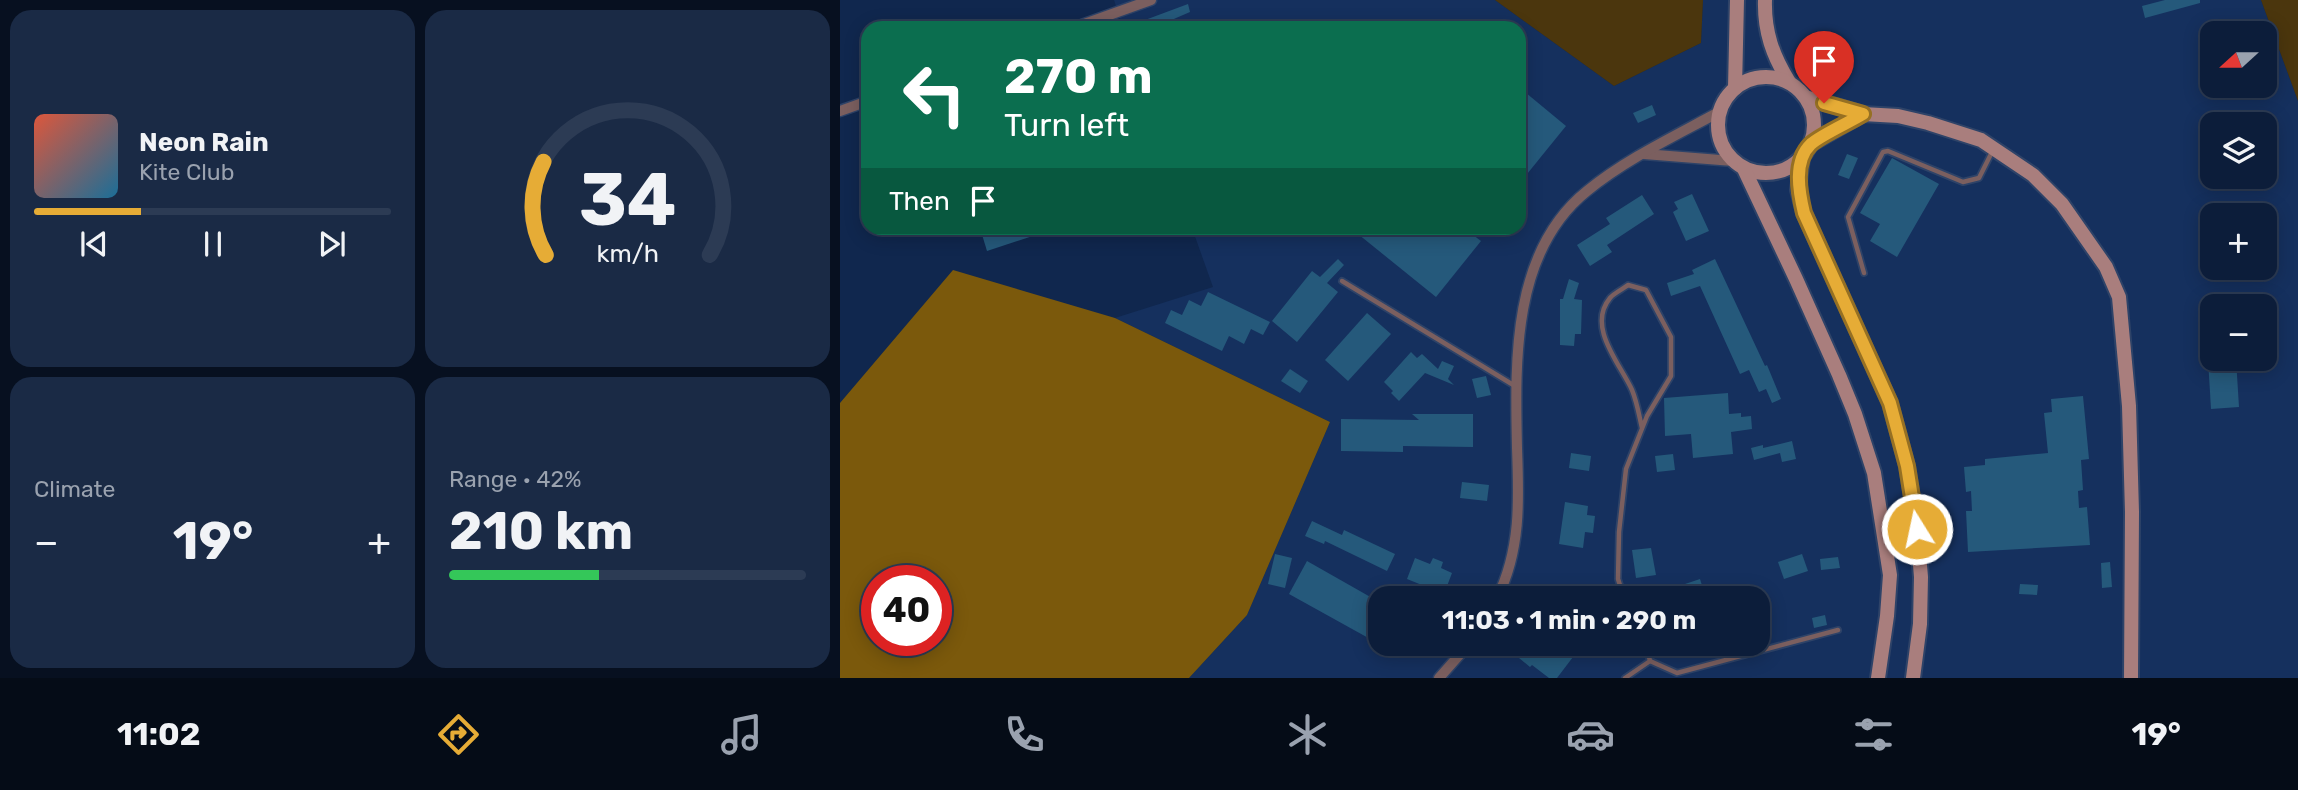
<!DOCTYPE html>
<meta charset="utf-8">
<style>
:root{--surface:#0c1d3a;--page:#1a2a45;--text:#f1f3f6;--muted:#9aa2af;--line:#2c3b54;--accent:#e6ac36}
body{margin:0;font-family:Rubik,sans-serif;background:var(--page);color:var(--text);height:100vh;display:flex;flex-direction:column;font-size:26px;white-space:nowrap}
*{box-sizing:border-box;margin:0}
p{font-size:23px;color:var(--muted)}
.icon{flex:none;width:38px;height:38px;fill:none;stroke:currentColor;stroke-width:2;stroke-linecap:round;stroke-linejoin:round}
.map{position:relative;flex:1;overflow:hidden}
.panel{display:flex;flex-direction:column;gap:10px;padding:10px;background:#071020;width:840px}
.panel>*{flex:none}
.guide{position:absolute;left:21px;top:21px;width:665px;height:214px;border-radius:21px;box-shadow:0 4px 18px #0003,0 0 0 2px var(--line);background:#0b6e4f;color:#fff;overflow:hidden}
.needle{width:46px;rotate:249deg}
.fabs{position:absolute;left:1360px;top:21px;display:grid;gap:14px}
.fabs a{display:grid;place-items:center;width:77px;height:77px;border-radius:14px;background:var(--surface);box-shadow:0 4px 18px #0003,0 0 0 2px var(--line);font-size:35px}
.speed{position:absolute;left:21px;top:565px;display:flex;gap:14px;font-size:35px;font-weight:700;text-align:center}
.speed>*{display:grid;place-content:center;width:91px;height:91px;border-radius:50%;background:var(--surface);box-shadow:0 4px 18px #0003,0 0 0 2px var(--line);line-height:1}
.speed .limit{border:10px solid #d22;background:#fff;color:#111}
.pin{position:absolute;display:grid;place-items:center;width:60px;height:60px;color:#fff;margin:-72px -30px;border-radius:50% 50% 50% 0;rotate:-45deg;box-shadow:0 0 7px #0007}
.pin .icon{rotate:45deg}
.me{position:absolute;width:77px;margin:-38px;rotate:350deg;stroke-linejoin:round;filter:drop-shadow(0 0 5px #0008)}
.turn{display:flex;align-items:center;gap:24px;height:147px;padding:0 28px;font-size:32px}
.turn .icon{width:91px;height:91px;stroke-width:2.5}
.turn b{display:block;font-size:49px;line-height:60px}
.then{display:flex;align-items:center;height:66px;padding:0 28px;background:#0003;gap:14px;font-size:26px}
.big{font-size:52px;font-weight:700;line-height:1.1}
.panel .card{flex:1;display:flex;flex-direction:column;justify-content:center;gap:10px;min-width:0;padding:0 24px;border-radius:21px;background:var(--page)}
.panel .dial{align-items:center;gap:0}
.dial svg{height:182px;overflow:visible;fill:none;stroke:var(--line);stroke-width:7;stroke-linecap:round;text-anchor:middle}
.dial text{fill:var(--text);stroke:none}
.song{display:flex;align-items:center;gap:21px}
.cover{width:84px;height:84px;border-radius:10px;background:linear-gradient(135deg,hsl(10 70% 55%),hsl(200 70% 35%))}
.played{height:7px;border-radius:4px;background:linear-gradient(90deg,var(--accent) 30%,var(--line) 30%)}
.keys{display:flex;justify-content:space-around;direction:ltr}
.heat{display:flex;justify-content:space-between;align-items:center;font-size:38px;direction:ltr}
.charge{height:10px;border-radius:5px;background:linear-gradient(90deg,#34c759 42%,var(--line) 0)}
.panel .tiles{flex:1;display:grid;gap:10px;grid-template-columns:repeat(2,1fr)}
.trip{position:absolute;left:528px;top:586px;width:402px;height:70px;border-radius:21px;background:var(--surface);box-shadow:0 4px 18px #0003,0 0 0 2px var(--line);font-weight:700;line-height:70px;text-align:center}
.menu{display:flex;height:112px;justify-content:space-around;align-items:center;background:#050c17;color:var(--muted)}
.menu .icon{width:49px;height:49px}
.menu .active{color:var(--accent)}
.menu b{font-size:32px;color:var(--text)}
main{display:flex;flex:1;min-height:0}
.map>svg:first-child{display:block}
</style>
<main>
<section class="panel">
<div class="tiles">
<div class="card">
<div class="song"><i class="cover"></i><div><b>Neon Rain</b><p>Kite Club</p></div></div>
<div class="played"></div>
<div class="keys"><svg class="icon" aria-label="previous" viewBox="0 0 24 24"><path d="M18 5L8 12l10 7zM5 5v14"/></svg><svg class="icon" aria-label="pause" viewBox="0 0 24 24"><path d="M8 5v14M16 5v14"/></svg><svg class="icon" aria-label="next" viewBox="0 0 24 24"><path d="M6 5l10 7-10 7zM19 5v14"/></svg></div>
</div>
<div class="card dial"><svg viewBox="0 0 100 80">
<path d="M14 69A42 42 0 1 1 86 69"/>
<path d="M14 69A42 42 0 0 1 13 28" stroke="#e6ac36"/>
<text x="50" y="56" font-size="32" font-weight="700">34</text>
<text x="50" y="72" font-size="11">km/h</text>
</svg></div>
<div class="card"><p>Climate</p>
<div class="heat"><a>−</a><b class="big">19°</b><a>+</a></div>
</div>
<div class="card"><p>Range · 42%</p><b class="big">210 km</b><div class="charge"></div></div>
</div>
</section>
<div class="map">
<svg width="1458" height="678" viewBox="0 0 1458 678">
<rect width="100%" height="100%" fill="#10274e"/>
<!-- built -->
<path fill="#15305e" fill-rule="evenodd" d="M 274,0 L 655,0 L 774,86 L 861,43 L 863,0 L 1421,0 L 1458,101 L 1458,678 L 349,678 L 407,615 L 490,422 L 275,318 L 373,287 L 352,228 L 679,228 L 679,28 L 283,28 ZM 1372,33 L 1424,33 L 1424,86 L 1372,86 ZM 1372,124 L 1424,124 L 1424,177 L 1372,177 ZM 1372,215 L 1424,215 L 1424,268 L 1372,268 ZM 1372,306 L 1424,306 L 1424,359 L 1372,359 ZM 541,598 L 919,598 L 919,644 L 541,644 Z"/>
<!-- green -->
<g fill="#4b360d">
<path d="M 655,0 L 863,0 L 861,43 L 774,86 Z"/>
<path d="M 1421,0 L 1458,0 L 1458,101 Z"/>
</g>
<!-- forest -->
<path fill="#7b590c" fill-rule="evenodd" d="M 113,270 L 275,318 L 490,422 L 407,615 L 349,678 L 0,678 L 0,403 ZM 37,581 L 96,581 L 96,640 L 37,640 Z"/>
<!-- building -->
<g fill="#25597b">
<path d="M 1325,0 L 1360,0 L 1360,3 L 1305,18 L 1302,6 Z"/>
<path d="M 348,4 L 350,12 L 320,25 L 308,28 L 305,20 Z"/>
<path d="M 679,87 L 726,126 L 679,184 Z"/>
<path d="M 812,105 L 816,115 L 798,123 L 793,113 Z"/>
<path d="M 1007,154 L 1018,158 L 1009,179 L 998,175 Z"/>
<path d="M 1052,158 L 1099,184 L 1057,257 L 1030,241 L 1040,224 L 1020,213 Z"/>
<path d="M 852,194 L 869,231 L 846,241 L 833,212 L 838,209 L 834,202 Z"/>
<path d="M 802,195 L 814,214 L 767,245 L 772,252 L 750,266 L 737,245 L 770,224 L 766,218 Z"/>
<path d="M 140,228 L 213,228 L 214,229 L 147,251 Z"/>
<path d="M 524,228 L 624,228 L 641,241 L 596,297 L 518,234 Z"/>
<path d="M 498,259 L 504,265 L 487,283 L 498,292 L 457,342 L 432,321 L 472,271 L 480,277 Z"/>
<path d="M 875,259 L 925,366 L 927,365 L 941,399 L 932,403 L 926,389 L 919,392 L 909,370 L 900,374 L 860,286 L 831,296 L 827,283 L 854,274 L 852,270 Z"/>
<path d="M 729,279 L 739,283 L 734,299 L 742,300 L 741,334 L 735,334 L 734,346 L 720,345 L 720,299 L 723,299 Z"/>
<path d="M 368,292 L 430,322 L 423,335 L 411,329 L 404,344 L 389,336 L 382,351 L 325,323 L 331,310 L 342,315 L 349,300 L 361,306 Z"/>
<path d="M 527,313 L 551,334 L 508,381 L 485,360 Z"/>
<path d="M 571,352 L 577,358 L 582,354 L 598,369 L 602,361 L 614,366 L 608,379 L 614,385 L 585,373 L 559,401 L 551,393 L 553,391 L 544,382 Z"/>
<path d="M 1368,359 L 1396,359 L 1399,407 L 1371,409 Z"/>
<path d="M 450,369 L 468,381 L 460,393 L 441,381 Z"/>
<path d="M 646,376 L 651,395 L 637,398 L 632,379 Z"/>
<path d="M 888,393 L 889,414 L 901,413 L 901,417 L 911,416 L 912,429 L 891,432 L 893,454 L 853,458 L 851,434 L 825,436 L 824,398 Z"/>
<path d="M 1243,396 L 1249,459 L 1241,460 L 1243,490 L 1238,491 L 1239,508 L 1247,507 L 1250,545 L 1128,552 L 1126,511 L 1132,511 L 1131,491 L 1126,492 L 1124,467 L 1145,465 L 1145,459 L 1208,453 L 1204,413 L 1212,412 L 1211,399 Z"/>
<path d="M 572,414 L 633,414 L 633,447 L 563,446 L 563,452 L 501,451 L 501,419 L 579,420 Z"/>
<path d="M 952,441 L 956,459 L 942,462 L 940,453 L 914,460 L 911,448 L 923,445 L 923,448 Z"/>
<path d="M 731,453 L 751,456 L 749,471 L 729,468 Z"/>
<path d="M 833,454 L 835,470 L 817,472 L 815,456 Z"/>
<path d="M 622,482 L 649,485 L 647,501 L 620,498 Z"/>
<path d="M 725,502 L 748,506 L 747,515 L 755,516 L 753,533 L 745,532 L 743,548 L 719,544 Z"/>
<path d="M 472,521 L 502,535 L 504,530 L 555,554 L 547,571 L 485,541 L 484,544 L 465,536 Z"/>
<path d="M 811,548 L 816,575 L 796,578 L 792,550 Z"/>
<path d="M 435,554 L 452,558 L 445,588 L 428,584 Z"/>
<path d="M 962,554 L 968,571 L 944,579 L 938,562 Z"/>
<path d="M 998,557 L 1000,568 L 981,570 L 980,559 Z"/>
<path d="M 575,558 L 590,564 L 593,558 L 603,562 L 601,568 L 612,573 L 604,594 L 567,579 Z"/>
<path d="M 467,561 L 541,603 L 541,645 L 449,594 Z"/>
<path d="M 1270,562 L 1272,587 L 1262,588 L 1261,563 Z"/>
<path d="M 860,579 L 866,598 L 846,598 L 842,585 Z"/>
<path d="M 1180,584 L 1198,585 L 1197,595 L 1179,594 Z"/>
<path d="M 985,615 L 987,625 L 974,628 L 972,618 Z"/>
<path d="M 662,644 L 716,644 L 733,657 L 717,678 L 709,678 L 692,665 L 690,667 Z"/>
</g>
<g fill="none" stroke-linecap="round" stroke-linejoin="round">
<defs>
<g id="lane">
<path d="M 1024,273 L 1008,217 L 1043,152 L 1048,151 L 1123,182 L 1139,178 L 1152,152"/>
<path d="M 502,281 L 675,386"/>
<path d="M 784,598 L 778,579 L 779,532 L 786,469 L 807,416 L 831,376 L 831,337 L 806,290 L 788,285 C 783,289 774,293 770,298 C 746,327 781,365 792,390 C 797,402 799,415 802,428"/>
<path d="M 810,661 L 837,673 L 998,630"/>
<path d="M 785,678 L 810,661 L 806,644"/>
</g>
<g id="street">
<path d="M 233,28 L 311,0"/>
<path d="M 0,111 L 28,101"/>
<path d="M 804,154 L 893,161"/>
<path d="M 657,598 C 681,550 679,500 677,448 C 675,360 672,251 747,191 C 786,159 835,136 879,112"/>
<path d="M 599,678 L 629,644"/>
</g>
<g id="secondary">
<path d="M 925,0 C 924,32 933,56 949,82"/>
<circle cx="926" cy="125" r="48"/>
<path d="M 895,88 L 897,0"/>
<path d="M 965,97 L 1023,114 L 1058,116 L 1088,123 L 1141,140 L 1193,175 L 1222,204 L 1266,267 L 1279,297 L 1289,406 L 1292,512 L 1291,678"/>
<path d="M 971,144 L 1023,114"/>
<path d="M 962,158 L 958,190 L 964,213 L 1050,403 L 1067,466 L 1077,529 L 1081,577 L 1080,624 L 1073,678"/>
<path d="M 904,169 L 956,279 L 999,375 L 1015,414 L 1034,473 L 1050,575 L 1047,616 L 1038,678"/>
</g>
</defs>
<!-- lane casing -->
<use href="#lane" stroke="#2e4368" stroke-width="8"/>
<!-- street casing -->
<use href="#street" stroke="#2e4368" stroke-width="13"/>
<!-- secondary casing -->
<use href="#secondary" stroke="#2e4368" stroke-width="18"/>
<!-- lane -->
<use href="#lane" stroke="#7b5f5f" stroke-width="4.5"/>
<!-- street -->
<use href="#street" stroke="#7b5f5f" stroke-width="10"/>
<!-- secondary -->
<use href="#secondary" stroke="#a97e7d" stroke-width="14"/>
</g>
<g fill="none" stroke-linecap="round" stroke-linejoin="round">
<defs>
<path id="route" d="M 984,103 L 1023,114 C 1010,122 981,135 971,144 C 953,161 959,192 964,213 L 1050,403 L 1067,466 L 1077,529"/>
</defs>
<!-- route casing -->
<use href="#route" stroke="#967023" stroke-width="18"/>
<!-- route -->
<use href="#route" stroke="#e6ac36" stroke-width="12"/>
</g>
</svg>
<div class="fabs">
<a><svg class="needle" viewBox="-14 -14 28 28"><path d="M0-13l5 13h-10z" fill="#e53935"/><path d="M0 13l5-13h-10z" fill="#9aa2af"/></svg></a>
<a><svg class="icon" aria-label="layers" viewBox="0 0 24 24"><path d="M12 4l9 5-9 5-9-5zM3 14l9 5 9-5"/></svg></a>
<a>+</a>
<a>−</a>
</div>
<div class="speed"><div class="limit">40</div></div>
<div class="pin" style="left:984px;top:103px;background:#d93025"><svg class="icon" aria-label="arrive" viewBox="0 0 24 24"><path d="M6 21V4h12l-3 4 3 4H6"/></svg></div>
<svg class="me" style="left:1077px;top:529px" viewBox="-20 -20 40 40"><circle r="17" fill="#e6ac36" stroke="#fff" stroke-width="3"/><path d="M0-11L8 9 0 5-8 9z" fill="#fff"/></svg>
<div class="trip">11:03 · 1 min · 290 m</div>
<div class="guide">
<div class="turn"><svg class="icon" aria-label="left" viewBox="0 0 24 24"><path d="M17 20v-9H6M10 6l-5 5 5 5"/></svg><div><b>270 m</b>Turn left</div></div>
<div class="then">Then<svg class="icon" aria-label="arrive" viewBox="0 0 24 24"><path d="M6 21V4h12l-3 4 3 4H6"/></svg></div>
</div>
</div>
</main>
<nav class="menu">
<b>11:02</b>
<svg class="icon active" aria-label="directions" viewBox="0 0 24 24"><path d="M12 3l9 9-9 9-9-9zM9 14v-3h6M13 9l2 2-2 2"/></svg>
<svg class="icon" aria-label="music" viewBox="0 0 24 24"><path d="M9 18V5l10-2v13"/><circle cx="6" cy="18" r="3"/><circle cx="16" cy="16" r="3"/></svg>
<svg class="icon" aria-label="phone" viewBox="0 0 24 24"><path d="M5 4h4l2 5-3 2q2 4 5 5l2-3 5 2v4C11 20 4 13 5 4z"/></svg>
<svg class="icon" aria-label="climate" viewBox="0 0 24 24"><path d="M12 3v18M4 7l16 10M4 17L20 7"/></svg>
<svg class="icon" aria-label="car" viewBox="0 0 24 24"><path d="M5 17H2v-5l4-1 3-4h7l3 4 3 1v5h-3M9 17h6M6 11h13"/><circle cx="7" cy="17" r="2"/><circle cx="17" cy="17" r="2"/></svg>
<svg class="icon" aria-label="filters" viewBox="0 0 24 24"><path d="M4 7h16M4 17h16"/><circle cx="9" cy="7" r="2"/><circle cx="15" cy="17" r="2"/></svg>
<b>19°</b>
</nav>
